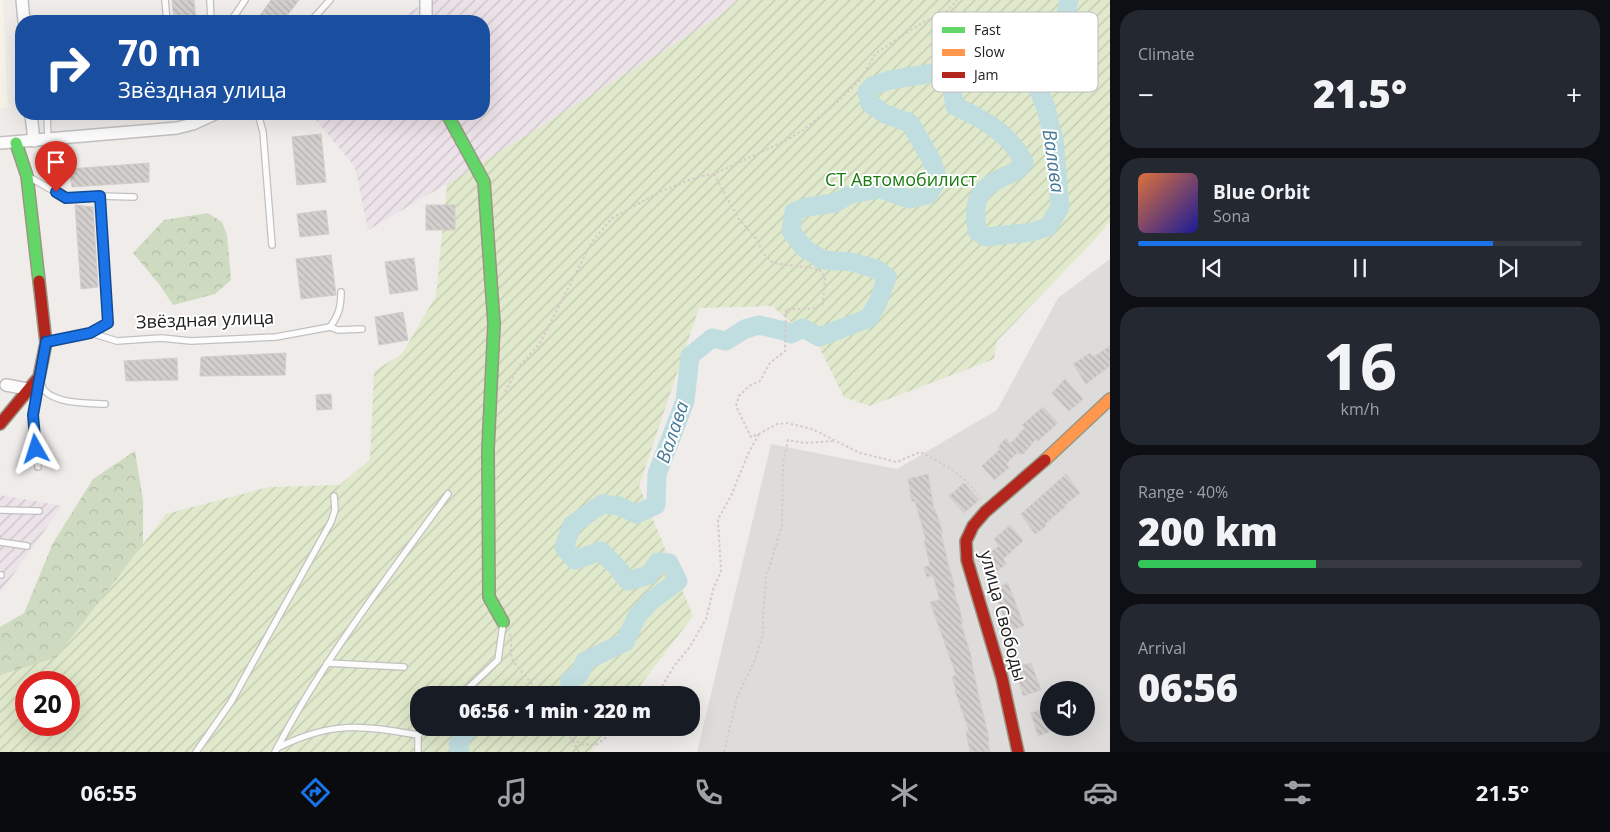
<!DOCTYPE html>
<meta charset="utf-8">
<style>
:root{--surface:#171b24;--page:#242831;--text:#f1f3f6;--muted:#9ea1a6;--line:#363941;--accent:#1a73e8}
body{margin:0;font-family:"Open Sans",sans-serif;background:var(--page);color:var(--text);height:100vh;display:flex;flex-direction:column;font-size:19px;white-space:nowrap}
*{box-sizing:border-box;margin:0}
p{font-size:16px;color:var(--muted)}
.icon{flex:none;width:28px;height:28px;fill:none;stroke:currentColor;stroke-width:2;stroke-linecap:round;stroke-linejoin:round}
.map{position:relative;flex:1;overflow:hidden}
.details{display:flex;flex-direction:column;gap:10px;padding:10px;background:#0d0f14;width:500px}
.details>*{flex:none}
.guide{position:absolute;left:15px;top:15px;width:475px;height:105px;border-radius:20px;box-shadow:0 5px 20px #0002;background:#1a4fa0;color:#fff;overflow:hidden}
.buttons{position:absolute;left:1040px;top:681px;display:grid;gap:10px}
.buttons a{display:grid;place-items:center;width:55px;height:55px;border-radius:50%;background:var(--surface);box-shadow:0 5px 20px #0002;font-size:25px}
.speed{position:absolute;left:15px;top:671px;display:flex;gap:10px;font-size:25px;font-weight:700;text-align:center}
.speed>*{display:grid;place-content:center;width:65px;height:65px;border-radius:50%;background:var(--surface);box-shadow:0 5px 20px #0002;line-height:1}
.speed .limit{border:8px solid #d22;background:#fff;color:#111}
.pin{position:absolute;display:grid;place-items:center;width:42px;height:42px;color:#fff;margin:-51px -21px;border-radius:50% 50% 50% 0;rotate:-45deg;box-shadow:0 0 5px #0007}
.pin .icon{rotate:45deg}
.me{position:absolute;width:55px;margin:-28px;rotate:354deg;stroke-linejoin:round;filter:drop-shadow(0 0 4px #0008)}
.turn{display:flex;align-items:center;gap:18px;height:105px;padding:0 20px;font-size:22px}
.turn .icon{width:65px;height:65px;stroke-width:2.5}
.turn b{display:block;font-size:35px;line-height:42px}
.big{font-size:38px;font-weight:800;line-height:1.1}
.details .tile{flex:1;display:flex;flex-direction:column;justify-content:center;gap:8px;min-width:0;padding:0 18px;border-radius:20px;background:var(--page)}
.details .dial{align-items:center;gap:0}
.dial b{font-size:65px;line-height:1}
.song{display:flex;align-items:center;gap:15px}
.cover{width:60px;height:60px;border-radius:8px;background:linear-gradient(135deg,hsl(20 70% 55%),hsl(240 70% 35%))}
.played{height:5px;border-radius:2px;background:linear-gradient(90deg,var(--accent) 80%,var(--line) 80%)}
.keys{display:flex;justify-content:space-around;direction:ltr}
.heat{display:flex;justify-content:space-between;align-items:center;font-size:28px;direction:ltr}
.charge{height:8px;border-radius:4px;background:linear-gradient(90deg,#34c759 40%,var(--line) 0)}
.trip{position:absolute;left:410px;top:686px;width:290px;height:50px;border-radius:20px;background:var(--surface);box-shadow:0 5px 20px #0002;font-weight:800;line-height:50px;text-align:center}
.tab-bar{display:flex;height:80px;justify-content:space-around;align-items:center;background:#090b0e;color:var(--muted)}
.tab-bar .icon{width:35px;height:35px}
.tab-bar .on{color:var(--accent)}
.tab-bar b{font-size:22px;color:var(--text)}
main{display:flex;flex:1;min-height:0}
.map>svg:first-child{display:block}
</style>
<main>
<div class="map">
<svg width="1110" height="752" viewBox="0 0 1110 752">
<defs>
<pattern id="industrial-furrows" width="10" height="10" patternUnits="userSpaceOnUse" patternTransform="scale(1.25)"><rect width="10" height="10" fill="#ece3e9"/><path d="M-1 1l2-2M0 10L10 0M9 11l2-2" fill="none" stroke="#cac2c8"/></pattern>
<pattern id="forest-crowns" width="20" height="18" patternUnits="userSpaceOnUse" patternTransform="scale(1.25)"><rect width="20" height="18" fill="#cfdbc1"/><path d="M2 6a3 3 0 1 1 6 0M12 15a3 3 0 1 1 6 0" fill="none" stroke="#b1bca6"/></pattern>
<pattern id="garden-furrows" width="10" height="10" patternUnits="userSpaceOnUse" patternTransform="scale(1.25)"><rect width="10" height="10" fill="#e0e9cb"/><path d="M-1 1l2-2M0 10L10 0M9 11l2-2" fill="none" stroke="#c0c8ae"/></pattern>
<pattern id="building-back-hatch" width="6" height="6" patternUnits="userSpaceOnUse" patternTransform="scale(1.25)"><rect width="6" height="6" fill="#d2cfcd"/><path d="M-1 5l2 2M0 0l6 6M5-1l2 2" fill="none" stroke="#b4b1b0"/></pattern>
</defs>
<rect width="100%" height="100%" fill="#efecea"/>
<!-- residential -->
<path fill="#dedcdb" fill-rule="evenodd" d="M 1110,259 L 1110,752 L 697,752 L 771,444 L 897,469 L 997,410 L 1058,298 ZM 1049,690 L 1086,690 L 1086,728 L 1049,728 Z"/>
<!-- industrial -->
<g fill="url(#industrial-furrows)">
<path d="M 431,0 L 738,0 L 718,17 L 447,184 L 368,230 L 355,167 L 311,114 L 484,114 L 484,21 L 394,21 Z"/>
<path d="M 0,495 L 62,506 L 0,593 Z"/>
</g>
<!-- education -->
<path fill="#f7f3e7" d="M 0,0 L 3,0 L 8,108 L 0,108 Z"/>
<!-- forest -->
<g fill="url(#forest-crowns)">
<path d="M 208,213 L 222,222 L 227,235 L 231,280 L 215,294 L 173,305 L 159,284 L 133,253 L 164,220 Z"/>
<path d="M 135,451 L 143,500 L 143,581 L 69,682 L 26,682 L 0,734 L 0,627 L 24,613 L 53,543 L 93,479 Z"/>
</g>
<!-- garden -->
<path fill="url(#garden-furrows)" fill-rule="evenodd" d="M 738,0 L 1110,0 L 1110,221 L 1097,237 L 997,341 L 994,359 L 870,406 L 844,397 L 819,347 L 772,306 L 699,308 L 639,486 L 693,616 L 633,695 L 419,695 L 419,728 L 608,728 L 590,752 L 0,752 L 0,675 L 57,657 L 166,514 L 269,487 L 340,485 L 370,459 L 374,371 L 402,354 L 436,296 L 447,184 L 718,17 ZM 26,682 L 69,682 L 69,725 L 26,725 Z"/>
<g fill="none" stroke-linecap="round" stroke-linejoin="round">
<!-- river -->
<g stroke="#c0dee0" stroke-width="19">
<path d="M 570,695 L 570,680 L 579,675 L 585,661 L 625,642 L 637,616 L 652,600 L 678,581 L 669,563 L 658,562 L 649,575 L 628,581 L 616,566 L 601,551 L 575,560 L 564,547 L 572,525 L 602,504 L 619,506 L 636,514 L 656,505 L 657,474 L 685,401 L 690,356 L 712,338 L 726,341 L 745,329 L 759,325 L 785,331 L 791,334 L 803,328 L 819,337 L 869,318 L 878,302 L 887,277 L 876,269 L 852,262 L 823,260 L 804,248 L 791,231 L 794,212 L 806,207 L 835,203 L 851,194 L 881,189 L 909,199 L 928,195 L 938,179 L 931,159 L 910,123 L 885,114 L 870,104 L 867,92 L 872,86 L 890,80 L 933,73 L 951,83 L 955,106 C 983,119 1009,133 1024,162 C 1018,171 1013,173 1003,177 C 976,190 973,202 977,231 L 986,237 L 1032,232 L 1048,227 L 1060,207 L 1054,140 L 1045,105 L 1027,62 L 1035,42 L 1063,27 L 1069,0"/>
<path d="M 460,752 L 458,744 L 468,728"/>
</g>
</g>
<!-- building -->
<g fill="url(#building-back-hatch)" stroke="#d2cecb">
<path d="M 172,0 L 194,0 L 196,21 L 174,21 Z"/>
<path d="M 271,0 L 299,0 L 283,21 L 256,21 Z"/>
<path d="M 321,134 L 326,182 L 297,185 L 292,137 Z"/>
<path d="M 149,163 L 149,182 L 72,187 L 69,169 Z"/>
<path d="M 75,205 L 93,207 L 98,287 L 81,289 Z"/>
<rect x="426" y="205" width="29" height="25"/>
<path d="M 326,210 L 329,234 L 300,237 L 297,214 Z"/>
<path d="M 331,255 L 336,295 L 301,299 L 296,259 Z"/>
<path d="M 414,258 L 418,290 L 390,294 L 385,262 Z"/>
<path d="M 403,312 L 408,340 L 379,345 L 375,317 Z"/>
<path d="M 1110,346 L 1110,366 L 1086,384 L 1073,364 L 1090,353 L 1093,357 Z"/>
<path d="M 286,353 L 285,375 L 200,376 L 201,357 Z"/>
<path d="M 177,358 L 178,380 L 126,381 L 124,361 Z"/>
<path d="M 1065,379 L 1083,399 L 1069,411 L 1052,393 Z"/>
<path d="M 331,394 L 332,409 L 317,410 L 316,395 Z"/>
<path d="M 1043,407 L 1058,423 L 1038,441 L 1036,439 L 1023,454 L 1017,453 L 1006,464 L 1009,468 L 994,480 L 982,466 L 1000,449 L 998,447 L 1006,438 L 1010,444 L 1025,428 L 1022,425 Z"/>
<path d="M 928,474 L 934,510 L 935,509 L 943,533 L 941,533 L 948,564 L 955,587 L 953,587 L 957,602 L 956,603 L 958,603 L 963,623 L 961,623 L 972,659 L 971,659 L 978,693 L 987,730 L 989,741 L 987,742 L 990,752 L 970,752 L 966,732 L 969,731 L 955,691 L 956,690 L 952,677 L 956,675 L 930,602 L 940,600 L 933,576 L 927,577 L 924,567 L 930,566 L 924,540 L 926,540 L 915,501 L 912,502 L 908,479 Z"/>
<path d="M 1066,474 L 1080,493 L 1064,506 L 1065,507 L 1045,524 L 1046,526 L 1035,534 L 1021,514 Z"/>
<path d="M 964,483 L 979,500 L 964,513 L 949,496 Z"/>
<path d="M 1010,525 L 1023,541 L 1003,559 L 1006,564 L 991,576 L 980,559 L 999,546 L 994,539 Z"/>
<path d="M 1008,583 L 1024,626 L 1004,633 L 1002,619 L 1004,619 L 994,589 Z"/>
<path d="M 1031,663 L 1041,690 L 1023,696 L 1015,667 Z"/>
<path d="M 1046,708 L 1049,717 L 1049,732 L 1038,736 L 1031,713 Z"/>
</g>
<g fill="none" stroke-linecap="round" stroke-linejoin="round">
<defs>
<g id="lane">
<path d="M 165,0 L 167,21"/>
<path d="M 210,0 L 211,21"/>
<path d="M 231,21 L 245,0"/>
<path d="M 311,21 L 330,0"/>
<path d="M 47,114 L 48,139"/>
<path d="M 258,114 L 263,132 L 272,245"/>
<path d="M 29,177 L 66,198 L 100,196 L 134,197"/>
<path d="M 330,327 C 339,315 341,306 341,292"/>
<path d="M 330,327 L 338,330 L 362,329"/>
<path d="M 91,333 L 108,323 L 100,196"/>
<path d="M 49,342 L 91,333 L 117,341 L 161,338 L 191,341 L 276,337 L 330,327"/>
<path d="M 40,379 C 41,382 42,387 44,390 C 56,404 88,403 105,404"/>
<path d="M 38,386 L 33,415 L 38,467"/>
<path d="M 0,510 L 39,511"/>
<path d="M 0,542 L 27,546"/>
<path d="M 0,575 L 1,575"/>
<path d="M 327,663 L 404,667"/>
<path d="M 461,695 L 498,660 L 503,624"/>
<path d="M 277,748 C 332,721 360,725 418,735"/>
<path d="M 196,752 L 231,702 L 331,522 L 335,510 L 334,496"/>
<path d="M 275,752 C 323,660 387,578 448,494"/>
<path d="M 418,752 L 418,735 L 426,728"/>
</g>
<g id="street">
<path d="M 22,0 L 24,21"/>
<path d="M 426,0 L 426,21"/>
<path d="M 31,114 L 34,141"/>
<path d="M 0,143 L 177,128 L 193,124 L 215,114"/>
<path d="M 6,385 L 27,389"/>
</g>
<g id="fast">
<path d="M 447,114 L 484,182 L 494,324 L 488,449 L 489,597 L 503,622"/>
<path d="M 16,143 L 27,176 L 39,281"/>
</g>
<path id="slow" d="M 1045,460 L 1110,399"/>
<g id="jam">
<path d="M 0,424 L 39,377 L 46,343 L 39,281"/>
<path d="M 1018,752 L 1002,678 L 967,560 L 966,541 L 973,526 L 985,512 L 1045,460"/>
</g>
</defs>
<!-- lane casing -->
<use href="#lane" stroke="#c2c1c0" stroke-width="8"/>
<!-- street casing -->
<use href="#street" stroke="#c2c1c0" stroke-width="14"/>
<!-- fast casing -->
<use href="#fast" stroke="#999683" stroke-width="14"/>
<!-- slow casing -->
<use href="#slow" stroke="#999683" stroke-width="14"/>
<!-- jam casing -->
<use href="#jam" stroke="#999683" stroke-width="14"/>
<!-- path -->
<g stroke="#d7c9c9" stroke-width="2" stroke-dasharray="2.5 2.5" stroke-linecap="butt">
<path d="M 714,174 L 738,218 L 758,241 L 762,252 L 773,263 L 819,269 L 825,278 L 823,304 L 811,309 L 786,309 L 785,351 L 770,363 L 760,381 L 749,386 L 739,396 L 736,406 L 751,437 L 759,434 L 777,424 L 787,423 L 812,429 L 860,453 L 897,462 L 920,452 C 944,464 966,476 981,499"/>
<path d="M 505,392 L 518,368 L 540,343 L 592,242 L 612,218 L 660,192 L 697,177 L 714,174 L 785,141 L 803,130 L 832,107 L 859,81 L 876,53 L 922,23 L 945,13 L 957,0"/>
<path d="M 510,634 C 513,644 508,653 514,662 C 521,673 533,682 538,695"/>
<path d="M 657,695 L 674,666 L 689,648 L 706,619 L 713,590 L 721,571 L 718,519 L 731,496 L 748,454 L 759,434"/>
<path d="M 565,728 L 579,752"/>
<path d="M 572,740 L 583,744 L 596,745 L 619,728"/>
<path d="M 724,752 L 737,697 L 755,660 L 763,634 L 763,616 L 766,577 L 782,526 L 783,462 L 788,440 L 805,443 L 833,441"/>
</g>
<!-- lane -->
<use href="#lane" stroke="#fdfcfc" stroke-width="5.5"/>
<!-- street -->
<use href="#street" stroke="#fdfcfc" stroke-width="11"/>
<!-- fast -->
<use href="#fast" stroke="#63d668" stroke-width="11"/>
<!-- slow -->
<use href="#slow" stroke="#ff974d" stroke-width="11"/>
<!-- jam -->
<use href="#jam" stroke="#b3261e" stroke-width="11"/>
</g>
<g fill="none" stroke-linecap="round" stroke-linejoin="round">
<defs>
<path id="route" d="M 36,449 L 33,415 L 46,342 L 90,333 L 108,323 L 100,196 L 66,198 L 56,192"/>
</defs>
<!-- route casing -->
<use href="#route" stroke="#114b97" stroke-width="12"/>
<!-- route -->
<use href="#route" stroke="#1a73e8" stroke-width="9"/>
</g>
<g text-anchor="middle" stroke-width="4" stroke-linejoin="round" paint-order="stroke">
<!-- park labels -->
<g font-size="18" fill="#1b7b13" stroke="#fff">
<text x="901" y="186">СТ Автомобилист</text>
</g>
<!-- street labels -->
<g font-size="18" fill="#212121" stroke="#fff">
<text transform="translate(205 320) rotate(-2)" y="6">Звёздная улица</text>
<text transform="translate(1003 616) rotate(75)" y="6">улица Свободы</text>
</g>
<!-- water labels -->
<g font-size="19" font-style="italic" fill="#487a95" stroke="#fff">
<text transform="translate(1054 161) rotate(82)" y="7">Валава</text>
<text transform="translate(672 432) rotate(-71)" y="7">Валава</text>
</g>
</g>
<!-- legend -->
<rect x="932" y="12" width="166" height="80" rx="8" fill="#fff" stroke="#bcbcbc" stroke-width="1"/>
<rect x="942" y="27" width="23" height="6" fill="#63d668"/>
<rect x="942" y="49" width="23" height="7" fill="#ff974d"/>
<rect x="942" y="72" width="23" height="6" fill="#b3261e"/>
<g font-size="14" fill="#212121">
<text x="974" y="35">Fast</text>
<text x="974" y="57">Slow</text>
<text x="974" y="80">Jam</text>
</g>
</svg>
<div class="buttons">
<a><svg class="icon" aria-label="sound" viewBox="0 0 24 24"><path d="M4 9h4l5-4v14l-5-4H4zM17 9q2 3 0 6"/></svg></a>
</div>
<div class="speed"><div class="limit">20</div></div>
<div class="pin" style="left:56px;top:192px;background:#d93025"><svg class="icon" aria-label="arrive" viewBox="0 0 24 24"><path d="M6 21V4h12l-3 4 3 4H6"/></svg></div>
<svg class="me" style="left:36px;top:449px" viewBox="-20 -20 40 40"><path d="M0-17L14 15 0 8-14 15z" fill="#1a73e8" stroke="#fff" stroke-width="4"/></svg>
<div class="trip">06:56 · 1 min · 220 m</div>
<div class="guide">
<div class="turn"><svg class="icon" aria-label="right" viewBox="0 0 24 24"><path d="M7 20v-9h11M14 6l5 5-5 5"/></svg><div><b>70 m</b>Звёздная улица</div></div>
</div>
</div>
<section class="details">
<div class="tile"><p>Climate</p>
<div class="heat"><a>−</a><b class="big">21.5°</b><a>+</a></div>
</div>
<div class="tile">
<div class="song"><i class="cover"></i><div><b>Blue Orbit</b><p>Sona</p></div></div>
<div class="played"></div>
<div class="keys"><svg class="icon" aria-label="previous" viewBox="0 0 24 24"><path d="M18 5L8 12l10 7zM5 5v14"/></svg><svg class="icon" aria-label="pause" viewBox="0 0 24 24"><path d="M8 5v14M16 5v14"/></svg><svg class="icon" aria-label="next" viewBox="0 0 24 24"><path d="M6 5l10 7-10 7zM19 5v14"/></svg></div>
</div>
<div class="tile dial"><b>16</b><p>km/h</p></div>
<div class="tile"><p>Range · 40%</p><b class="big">200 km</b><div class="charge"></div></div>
<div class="tile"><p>Arrival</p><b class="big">06:56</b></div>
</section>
</main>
<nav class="tab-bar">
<b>06:55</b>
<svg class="icon on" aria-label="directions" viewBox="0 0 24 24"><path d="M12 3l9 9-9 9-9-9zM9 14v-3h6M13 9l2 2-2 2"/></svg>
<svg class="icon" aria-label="music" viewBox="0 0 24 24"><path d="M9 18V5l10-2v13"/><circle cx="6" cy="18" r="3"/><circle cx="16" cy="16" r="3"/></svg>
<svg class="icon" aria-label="phone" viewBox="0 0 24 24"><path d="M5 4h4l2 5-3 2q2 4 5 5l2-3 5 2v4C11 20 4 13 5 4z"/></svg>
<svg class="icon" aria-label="climate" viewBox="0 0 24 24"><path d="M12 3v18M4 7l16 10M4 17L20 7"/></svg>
<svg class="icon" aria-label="car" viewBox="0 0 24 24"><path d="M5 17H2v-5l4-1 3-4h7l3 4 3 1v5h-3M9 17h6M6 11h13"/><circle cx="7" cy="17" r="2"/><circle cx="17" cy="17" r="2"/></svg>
<svg class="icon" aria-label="filters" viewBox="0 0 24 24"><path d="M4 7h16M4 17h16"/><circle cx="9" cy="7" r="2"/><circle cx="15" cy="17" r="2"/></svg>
<b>21.5°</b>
</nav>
